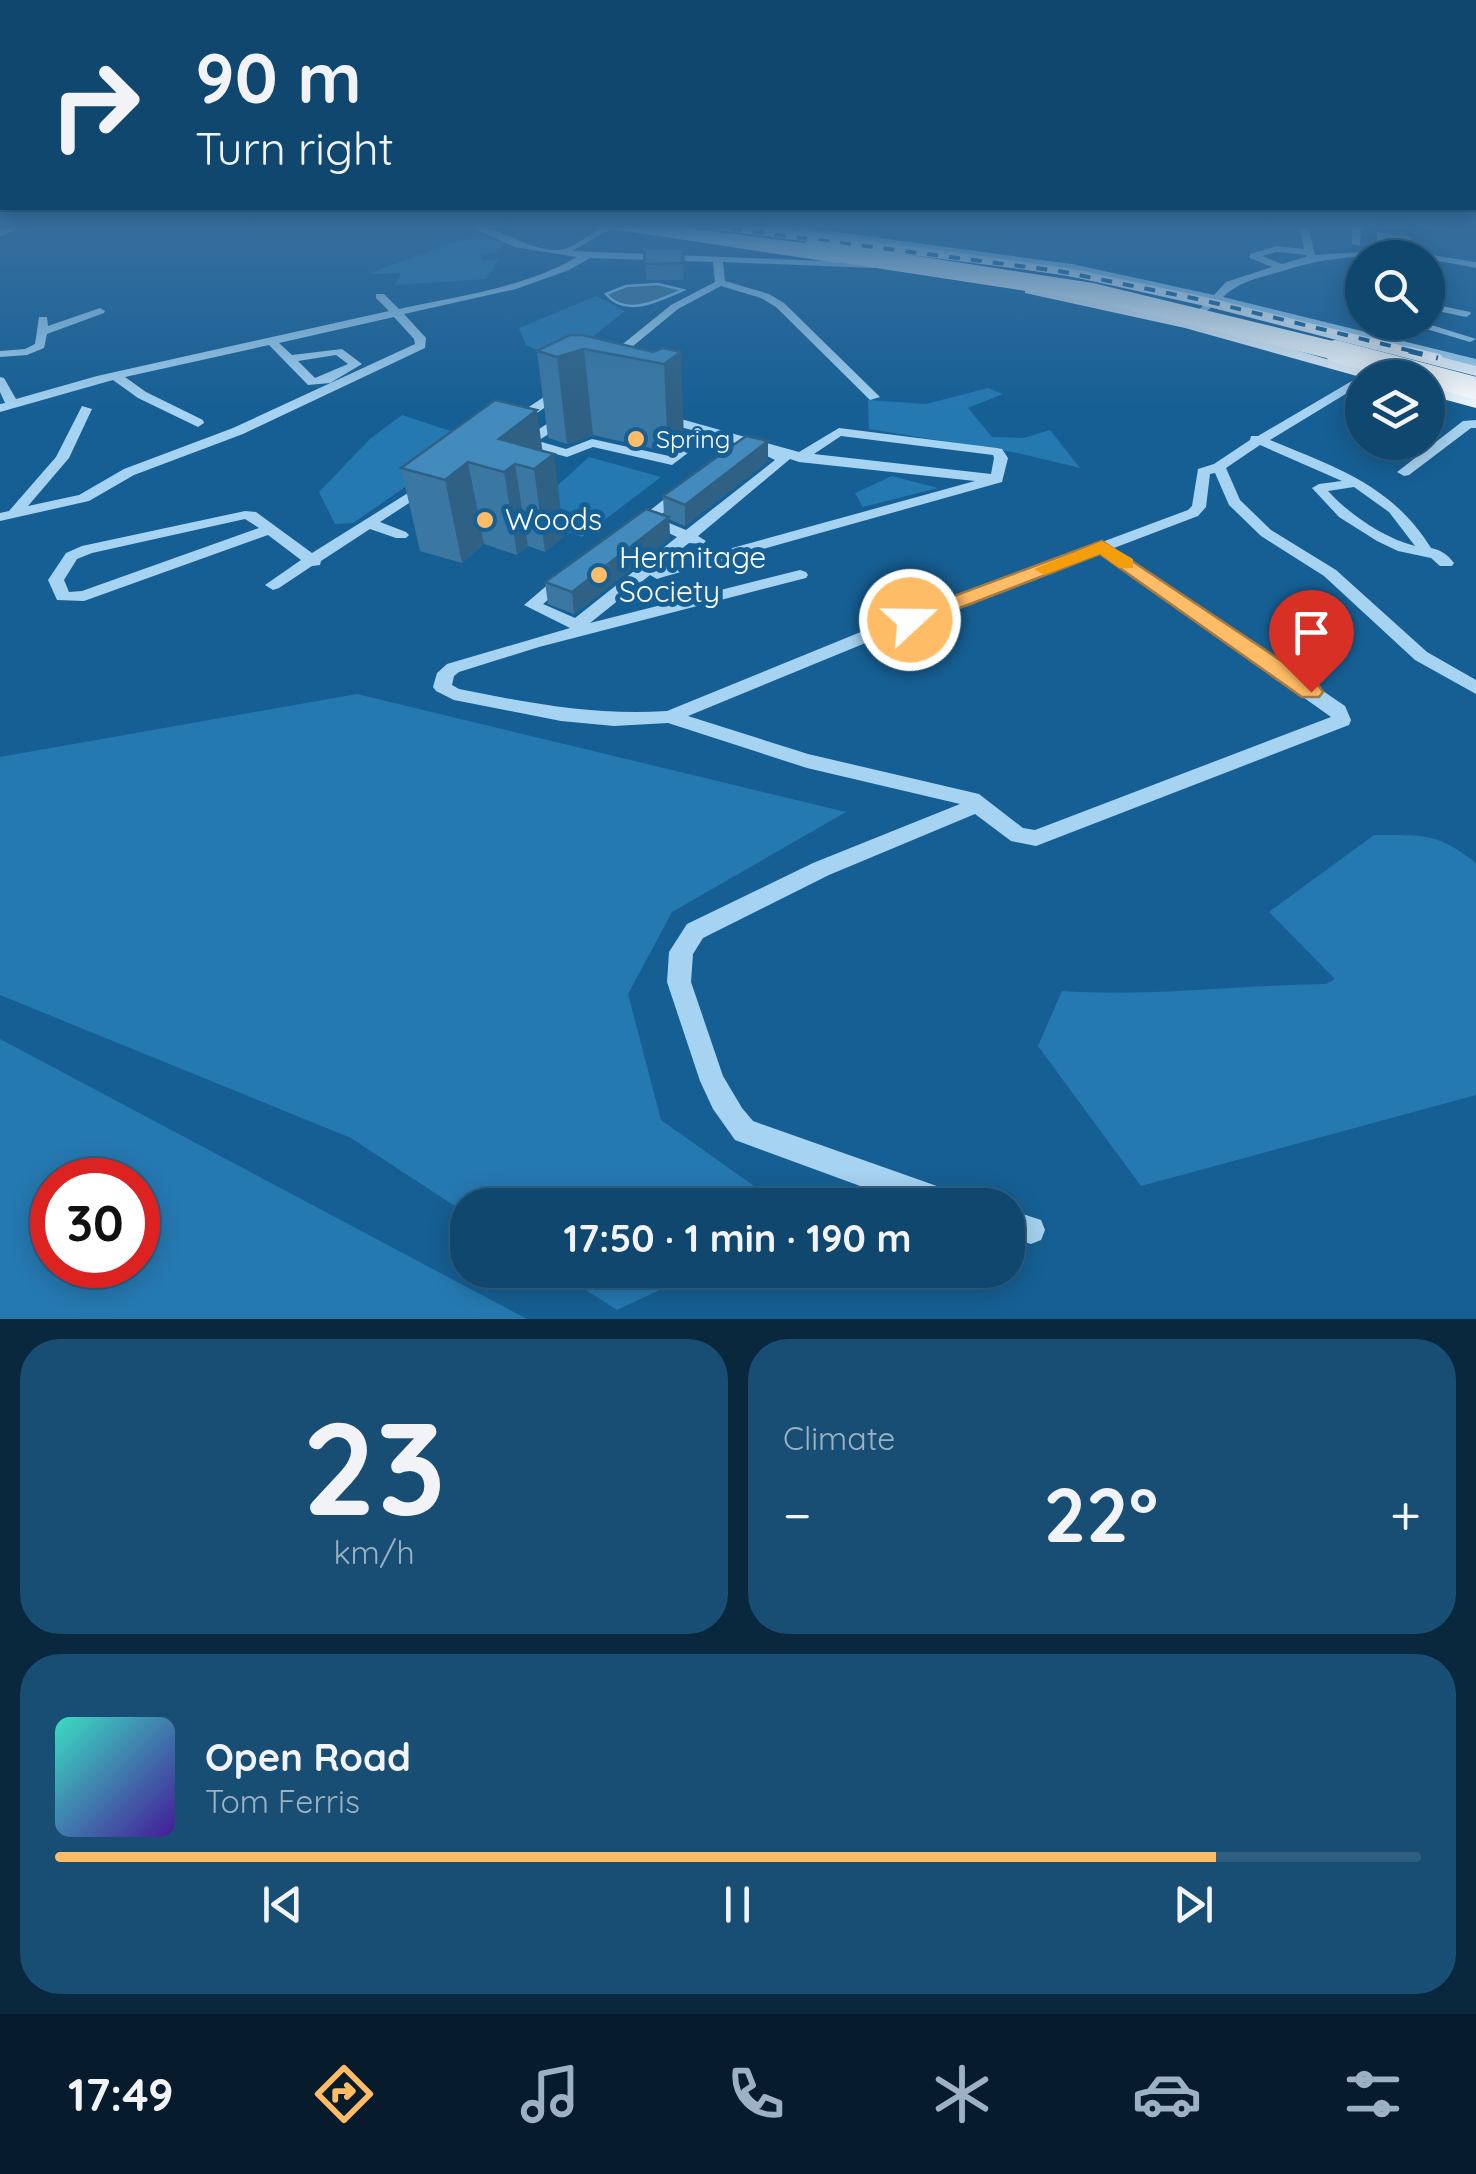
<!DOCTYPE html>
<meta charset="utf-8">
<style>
:root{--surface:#10476f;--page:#194e74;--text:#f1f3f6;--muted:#9cb2c3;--line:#305f82;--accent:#ffbc66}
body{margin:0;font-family:Quicksand,sans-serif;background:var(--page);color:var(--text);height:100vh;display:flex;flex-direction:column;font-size:38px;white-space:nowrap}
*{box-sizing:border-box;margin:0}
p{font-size:32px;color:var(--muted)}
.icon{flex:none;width:55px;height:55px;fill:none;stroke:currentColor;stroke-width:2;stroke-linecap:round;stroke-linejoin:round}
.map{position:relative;height:1319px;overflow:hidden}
.drawer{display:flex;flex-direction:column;gap:20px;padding:20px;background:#09273d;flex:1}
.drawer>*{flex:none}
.banner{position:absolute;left:0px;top:0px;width:1478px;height:210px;box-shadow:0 5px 25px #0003,0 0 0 2px var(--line);background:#10476f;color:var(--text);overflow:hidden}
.fabs{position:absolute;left:1345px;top:240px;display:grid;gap:20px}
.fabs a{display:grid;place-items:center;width:100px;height:100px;border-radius:50%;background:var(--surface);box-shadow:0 5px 25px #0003,0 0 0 2px var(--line);font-size:50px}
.speed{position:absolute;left:30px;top:1158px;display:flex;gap:20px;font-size:50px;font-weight:700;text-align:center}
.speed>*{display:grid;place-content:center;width:130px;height:130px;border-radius:50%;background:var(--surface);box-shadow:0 5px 25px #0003,0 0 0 2px var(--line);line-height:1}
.speed .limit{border:15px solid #d22;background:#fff;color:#111}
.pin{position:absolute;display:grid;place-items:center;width:85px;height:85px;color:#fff;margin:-102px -42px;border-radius:50% 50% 50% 0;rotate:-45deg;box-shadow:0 0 10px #0007}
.pin .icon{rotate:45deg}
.me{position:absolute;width:110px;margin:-55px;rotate:69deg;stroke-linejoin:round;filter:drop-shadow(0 0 8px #0008)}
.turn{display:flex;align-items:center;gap:35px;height:210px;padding:0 30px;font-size:45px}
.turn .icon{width:130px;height:130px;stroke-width:2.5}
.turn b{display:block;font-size:70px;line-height:85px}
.big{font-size:75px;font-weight:700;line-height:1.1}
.drawer .card{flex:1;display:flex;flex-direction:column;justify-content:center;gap:15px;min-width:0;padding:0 35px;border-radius:40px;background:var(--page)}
.drawer .dial{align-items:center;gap:0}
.dial b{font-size:130px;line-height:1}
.song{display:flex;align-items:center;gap:30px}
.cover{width:120px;height:120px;border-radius:15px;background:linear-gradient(135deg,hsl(170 70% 55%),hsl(260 70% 35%))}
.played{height:10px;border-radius:5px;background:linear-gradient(90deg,var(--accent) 85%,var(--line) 85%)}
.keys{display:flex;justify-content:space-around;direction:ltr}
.heat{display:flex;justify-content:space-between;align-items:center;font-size:55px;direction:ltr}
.drawer .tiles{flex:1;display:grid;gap:20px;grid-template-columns:1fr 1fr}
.card:last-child{grid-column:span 2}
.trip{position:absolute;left:450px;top:1188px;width:575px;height:100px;border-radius:40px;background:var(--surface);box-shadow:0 5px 25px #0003,0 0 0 2px var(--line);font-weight:700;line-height:100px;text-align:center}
.tabs{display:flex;height:160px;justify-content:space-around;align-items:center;background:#061c2c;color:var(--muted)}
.tabs .icon{width:70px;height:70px}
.tabs .current{color:var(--accent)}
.tabs b{font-size:45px;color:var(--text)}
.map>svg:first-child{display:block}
</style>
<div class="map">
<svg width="1476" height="1319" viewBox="0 0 1476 1319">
<rect width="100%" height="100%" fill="#165f94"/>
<!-- green -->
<g fill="#2579b1" fill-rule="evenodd">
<path d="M 477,234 L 505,243 L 494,253 L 481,254 L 482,260 L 499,259 L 486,279 L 395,285 L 401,273 L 367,274 Z"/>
<path d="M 596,296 L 625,311 L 591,338 L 551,356 L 526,345 L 519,328 Z"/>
<path d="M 988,388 L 1003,394 L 968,408 L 992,437 L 1023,438 L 1050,430 L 1080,468 L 1018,453 L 869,429 L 868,400 L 926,404 Z"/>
<path d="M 402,415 L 475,439 L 353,523 L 335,524 L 319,492 L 370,439 Z"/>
<path d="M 589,457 L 661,477 L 582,537 L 523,517 Z"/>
<path d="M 892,476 L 938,488 L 863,507 L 855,493 Z"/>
<path d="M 357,694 L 846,812 L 672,912 L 628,994 L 661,1120 L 781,1205 L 468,1205 L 467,1214 L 351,1138 L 0,995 L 0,757 Z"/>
<path d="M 1374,835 C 1422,835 1437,832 1476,863 L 1476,1095 L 1141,1186 L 1038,1046 L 1062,991 C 1150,997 1237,985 1326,984 L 1335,979 L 1269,912 Z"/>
<path d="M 0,1039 L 527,1319 L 0,1319 ZM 52,1180 L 138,1180 L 138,1265 L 52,1265 Z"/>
<path d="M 555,1270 L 702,1270 L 617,1310 Z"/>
</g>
<!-- water -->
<path fill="#42779c" stroke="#98d0f4" stroke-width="2.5" d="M 658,284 L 683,290 C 659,300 626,318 606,294 L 626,286 Z"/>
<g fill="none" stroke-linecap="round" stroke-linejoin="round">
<!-- minor -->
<g fill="#a6d3f1" fill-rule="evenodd">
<path d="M 12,226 L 23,226 L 0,237 L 0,231 Z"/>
<path d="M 468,226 C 499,224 527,252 559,250 C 579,248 594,225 616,226 L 572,251 L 877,263 L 879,265 L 874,268 L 723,262 L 725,281 L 769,294 L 784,303 L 880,397 L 870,400 L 776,307 L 761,298 L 721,286 L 678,309 L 616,360 L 608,360 L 608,356 L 671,305 L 715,282 L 713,262 L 590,258 L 569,270 L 516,289 L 404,314 L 426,338 L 425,348 L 243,434 L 134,475 L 89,501 L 0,521 L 0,513 L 9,511 L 56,457 L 82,406 L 92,409 L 69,458 L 28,506 L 79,495 L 124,469 L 233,428 L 415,344 L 414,339 L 394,317 L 279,343 L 292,355 L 342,349 L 362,364 L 330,383 L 308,385 L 269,345 L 125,377 L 146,392 L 203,420 L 204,423 L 198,427 L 138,398 L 113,380 L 0,412 L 0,404 L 5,403 L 0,392 L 0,377 L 4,378 L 16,399 L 97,376 L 389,311 L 376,298 L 376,294 L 384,294 L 399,309 C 458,296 524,288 577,257 L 515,247 ZM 336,355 L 348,364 L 315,378 L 298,361 Z"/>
<path d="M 770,226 L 791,226 L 1072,264 L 1214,295 L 1226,282 L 1272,267 L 1250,258 L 1250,254 L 1277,246 L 1304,249 L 1299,226 L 1308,226 L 1315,255 L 1377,251 L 1377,232 L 1411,237 L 1413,252 L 1476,262 L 1476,268 C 1412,255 1350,249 1286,270 C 1264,277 1240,280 1223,297 L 1476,359 L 1476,367 L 1218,302 L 1203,314 L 1198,311 L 1208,300 L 1072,270 ZM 1385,237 L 1402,239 L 1404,252 L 1386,248 ZM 1277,252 L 1306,255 L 1306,257 L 1282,264 L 1262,256 Z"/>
<path d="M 1352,226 L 1361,226 L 1360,246 L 1352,244 Z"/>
<path d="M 1428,303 L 1470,312 L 1471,314 L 1466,317 L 1428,309 Z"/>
<path d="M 100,308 L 105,311 L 104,313 L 47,334 L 44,348 L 27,355 L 0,357 L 0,351 L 25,349 L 35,344 L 39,317 L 47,317 L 48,326 Z"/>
<path d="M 1403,322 L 1422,322 L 1476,339 L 1470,342 Z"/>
<path d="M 1362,375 L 1367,378 L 1362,378 L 1362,384 L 1270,440 C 1335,467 1392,485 1431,548 C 1441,550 1448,555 1454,563 L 1452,566 L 1440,566 L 1431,558 L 1398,551 L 1377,541 L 1339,517 L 1312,488 L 1319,484 L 1342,481 L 1260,445 L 1226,468 L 1240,500 L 1271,530 L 1336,570 L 1427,652 L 1476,680 L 1476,694 L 1415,660 L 1324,576 L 1261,536 L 1229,505 L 1215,473 L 1210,474 L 1206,507 L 1198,516 L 1114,548 L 1345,706 L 1351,720 L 1349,725 L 1036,846 L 1011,841 L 975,814 L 829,875 L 703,938 L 693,954 L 691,982 L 723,1076 L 742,1108 L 753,1121 L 951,1191 L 961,1195 L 965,1205 L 912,1205 L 735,1140 L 713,1109 L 700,1081 L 667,982 L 669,952 L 687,924 L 813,863 L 960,804 L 807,768 L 668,723 L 614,726 L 561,721 L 454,700 L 436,691 L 433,687 L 437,673 L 447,664 L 570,628 L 524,605 L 558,576 L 570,576 L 572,579 L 570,582 L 543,604 L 575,618 L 677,537 L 639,519 L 676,490 L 681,489 L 688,493 L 657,518 L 686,530 L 775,460 L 765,455 L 764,451 L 710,436 L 672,465 L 593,447 L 567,457 L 523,445 L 523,439 L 566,412 L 571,413 L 571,419 L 538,441 L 566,449 L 592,439 L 669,456 L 699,432 L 658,421 L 658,415 L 663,414 L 799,452 L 839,428 L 997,448 L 1002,449 L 1008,458 L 1002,482 L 663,577 L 657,579 L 650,575 L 590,623 L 800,570 L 806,572 L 808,575 L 806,578 L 539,647 L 459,672 L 454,676 L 452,685 L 459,689 C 528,703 596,716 667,711 L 873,627 L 1188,510 L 1192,506 L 1198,469 L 1214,464 L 1250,440 L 1251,436 L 1258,436 ZM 841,436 L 993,455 L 994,458 L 991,474 L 814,454 ZM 790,459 L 799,462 L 975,481 L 656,569 L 689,543 L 703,544 L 706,541 L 698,536 ZM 1354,487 L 1389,512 L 1415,546 C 1384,538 1350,515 1328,491 ZM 1101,553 L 1331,717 L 1035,830 L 1023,828 L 979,794 L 808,754 L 688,716 L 885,635 Z"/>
<path d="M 559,387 L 569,390 L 519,426 L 509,426 L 509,420 Z"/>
<path d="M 1476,420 L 1476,428 L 1471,428 L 1409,475 L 1404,476 L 1397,472 L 1463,421 Z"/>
<path d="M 424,483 L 431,487 L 429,490 L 380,522 L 406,532 L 409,535 L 406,538 L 396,538 L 370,529 L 321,561 L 320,565 L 312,566 L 279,588 L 273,590 L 265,585 L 301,560 L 268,535 L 84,601 L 57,600 L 48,580 L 66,553 L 82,546 L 245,511 L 256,512 L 312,553 ZM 245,519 L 259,528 L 82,591 L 69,592 L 64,580 L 77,559 L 92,553 Z"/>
<path d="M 1008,1209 L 1041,1220 L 1045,1230 L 1041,1240 L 1031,1244 L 1008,1237 Z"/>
</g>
<!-- major -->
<g fill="#f0f8ff" fill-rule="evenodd">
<path d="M 593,226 L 624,226 L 837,255 L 844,259 L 837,263 Z"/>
<path d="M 740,226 L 770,226 L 1074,269 L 1210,298 L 1476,366 L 1476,376 L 1209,307 L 1074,277 Z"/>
<path d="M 1030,286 L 1194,321 L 1393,378 L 1364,378 L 1185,328 L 1025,293 L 1025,287 Z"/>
<path d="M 1428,385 L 1476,398 L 1476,408 L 1428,395 Z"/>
</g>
<!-- highway -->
<path fill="#fff" fill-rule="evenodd" d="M 636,226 L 675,226 L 812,244 L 820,249 L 812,254 L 644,231 Z"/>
<defs>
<path id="rail-far1" d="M 709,226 L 1059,271 L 1202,300 L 1420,353"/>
<path id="rail" d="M 1409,351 L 1438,358"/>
</defs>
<!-- rail-far1 casing -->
<use href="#rail-far1" stroke="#fff" stroke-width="6"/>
<!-- rail casing -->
<use href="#rail" stroke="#fff" stroke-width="8"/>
<!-- rail-far1 -->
<use href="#rail-far1" stroke="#165f94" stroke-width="4" stroke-dasharray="11" stroke-linecap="butt"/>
<!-- rail -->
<use href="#rail" stroke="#165f94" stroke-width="5" stroke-dasharray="14" stroke-linecap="butt"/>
<!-- highway-bridge-far1 -->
<path stroke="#fff" stroke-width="18" d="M 812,249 L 1092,292 L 1344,353"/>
<!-- highway-bridge -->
<path stroke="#fff" stroke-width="22" d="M 1335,351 L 1476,388"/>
</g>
<!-- wall -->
<g fill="#3a78a3">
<path d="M 644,248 L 685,265 L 683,280 L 646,280 Z"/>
<path d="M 570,335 L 653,352 L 663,348 L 684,439 L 668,452 L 593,435 L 567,444 L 548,438 L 537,351 Z"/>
<path d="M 542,451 L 564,536 L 545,552 L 528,546 L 517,555 L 484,544 L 462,563 L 420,551 L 401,468 Z"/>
<path d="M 768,461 L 685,526 L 669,519 L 670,538 L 574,614 L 548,604 L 545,582 L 664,516 L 663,496 Z"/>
</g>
<!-- shaded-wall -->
<g fill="#2f6184">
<path d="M 684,249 L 685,265 L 683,280 L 682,263 Z"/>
<path d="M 584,349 L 593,435 L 567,444 L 557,357 Z"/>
<path d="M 681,352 L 684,439 L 668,452 L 664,364 Z"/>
<path d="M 537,410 L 544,462 L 554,454 L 564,536 L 545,552 L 534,469 L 515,464 L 528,546 L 517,555 L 499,439 Z"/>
<path d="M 768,441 L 768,461 L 685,526 L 685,505 Z"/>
<path d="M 468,462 L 484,544 L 462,563 L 445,480 Z"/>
<path d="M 669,517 L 670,538 L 574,614 L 572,592 Z"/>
</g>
<!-- building -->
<g fill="#438bbd" stroke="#2f6184" stroke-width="2.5">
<path d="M 644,248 L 684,249 L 682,263 L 645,264 Z"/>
<path d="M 570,335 L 583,335 L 653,352 L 663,348 L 681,352 L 664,364 L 584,349 L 557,357 L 537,351 Z"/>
<path d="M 495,400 L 537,410 L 499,439 L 554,454 L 534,469 L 515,464 L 504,472 L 468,462 L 445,480 L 401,468 Z"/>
<path d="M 746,436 L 768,441 L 685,505 L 663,496 Z"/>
<path d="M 646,509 L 669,517 L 572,592 L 545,582 Z"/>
</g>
<!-- sky -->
<linearGradient id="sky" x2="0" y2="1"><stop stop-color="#0c3451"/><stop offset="0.55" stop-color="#366f9f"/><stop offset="1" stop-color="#366f9f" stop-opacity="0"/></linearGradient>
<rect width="1476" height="410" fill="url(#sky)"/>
<!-- route -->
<path fill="#ffbc66" stroke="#a67a42" stroke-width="2.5" d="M 1102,541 L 1319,686 L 1323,692 L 1319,697 L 1302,697 L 1100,554 L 918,624 L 910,626 L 900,620 L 903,615 Z"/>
<!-- slow -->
<path fill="#f59e0b" d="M 1102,541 L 1133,559 L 1133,568 L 1119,568 L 1100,554 L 1044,575 L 1034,569 Z"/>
<!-- markers -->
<g fill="#ffbc66" stroke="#165f94" stroke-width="4">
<circle cx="636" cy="439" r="10"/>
<circle cx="485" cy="520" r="10"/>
<circle cx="599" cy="575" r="10"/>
</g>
<g text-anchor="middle" stroke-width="10" stroke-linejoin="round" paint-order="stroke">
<!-- far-poi labels -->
<g font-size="25" fill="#fff" stroke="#165f94" text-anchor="start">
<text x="656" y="448">Spring</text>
</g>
<!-- poi labels -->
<g font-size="30" fill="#fff" stroke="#165f94" text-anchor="start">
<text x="505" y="530">Woods</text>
<text x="619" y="568">Hermitage<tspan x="619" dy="34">Society</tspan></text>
</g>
</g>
</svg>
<div class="fabs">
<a><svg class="icon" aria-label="search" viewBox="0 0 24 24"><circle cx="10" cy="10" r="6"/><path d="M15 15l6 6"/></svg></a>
<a><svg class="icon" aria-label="layers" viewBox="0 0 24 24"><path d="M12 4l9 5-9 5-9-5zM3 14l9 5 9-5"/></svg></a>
</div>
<div class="speed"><div class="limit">30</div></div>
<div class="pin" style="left:1311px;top:692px;background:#d93025"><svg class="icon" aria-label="arrive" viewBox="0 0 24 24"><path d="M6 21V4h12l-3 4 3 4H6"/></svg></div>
<svg class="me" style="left:910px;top:620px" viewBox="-20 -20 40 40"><circle r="17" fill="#ffbc66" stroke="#fff" stroke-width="3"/><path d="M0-11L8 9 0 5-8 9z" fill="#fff"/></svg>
<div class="trip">17:50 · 1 min · 190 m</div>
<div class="banner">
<div class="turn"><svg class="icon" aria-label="right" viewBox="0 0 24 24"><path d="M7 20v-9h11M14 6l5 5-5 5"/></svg><div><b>90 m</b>Turn right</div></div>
</div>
</div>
<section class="drawer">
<div class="tiles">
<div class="card dial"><b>23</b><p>km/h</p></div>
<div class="card"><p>Climate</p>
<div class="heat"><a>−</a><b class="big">22°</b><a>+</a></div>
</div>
<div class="card">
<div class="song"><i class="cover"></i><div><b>Open Road</b><p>Tom Ferris</p></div></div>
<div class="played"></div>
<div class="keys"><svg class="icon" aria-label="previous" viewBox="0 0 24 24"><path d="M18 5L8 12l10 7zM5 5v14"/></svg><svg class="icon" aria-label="pause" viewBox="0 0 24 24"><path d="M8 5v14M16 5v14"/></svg><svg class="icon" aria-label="next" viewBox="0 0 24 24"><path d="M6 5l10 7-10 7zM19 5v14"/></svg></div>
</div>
</div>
</section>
<nav class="tabs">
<b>17:49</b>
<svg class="icon current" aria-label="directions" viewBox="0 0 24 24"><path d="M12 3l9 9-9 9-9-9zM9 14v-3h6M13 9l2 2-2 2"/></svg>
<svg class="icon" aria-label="music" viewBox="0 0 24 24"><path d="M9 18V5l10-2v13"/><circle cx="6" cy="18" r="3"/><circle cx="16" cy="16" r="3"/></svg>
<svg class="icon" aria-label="phone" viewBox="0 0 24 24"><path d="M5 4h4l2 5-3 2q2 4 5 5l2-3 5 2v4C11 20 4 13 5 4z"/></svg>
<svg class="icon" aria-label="climate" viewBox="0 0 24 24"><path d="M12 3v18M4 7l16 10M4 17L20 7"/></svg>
<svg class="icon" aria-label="car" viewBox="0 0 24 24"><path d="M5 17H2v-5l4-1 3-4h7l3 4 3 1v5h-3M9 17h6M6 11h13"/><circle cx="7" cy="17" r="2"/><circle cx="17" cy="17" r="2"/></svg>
<svg class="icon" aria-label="filters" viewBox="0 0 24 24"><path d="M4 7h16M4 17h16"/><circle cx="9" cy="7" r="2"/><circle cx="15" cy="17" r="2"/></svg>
</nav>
